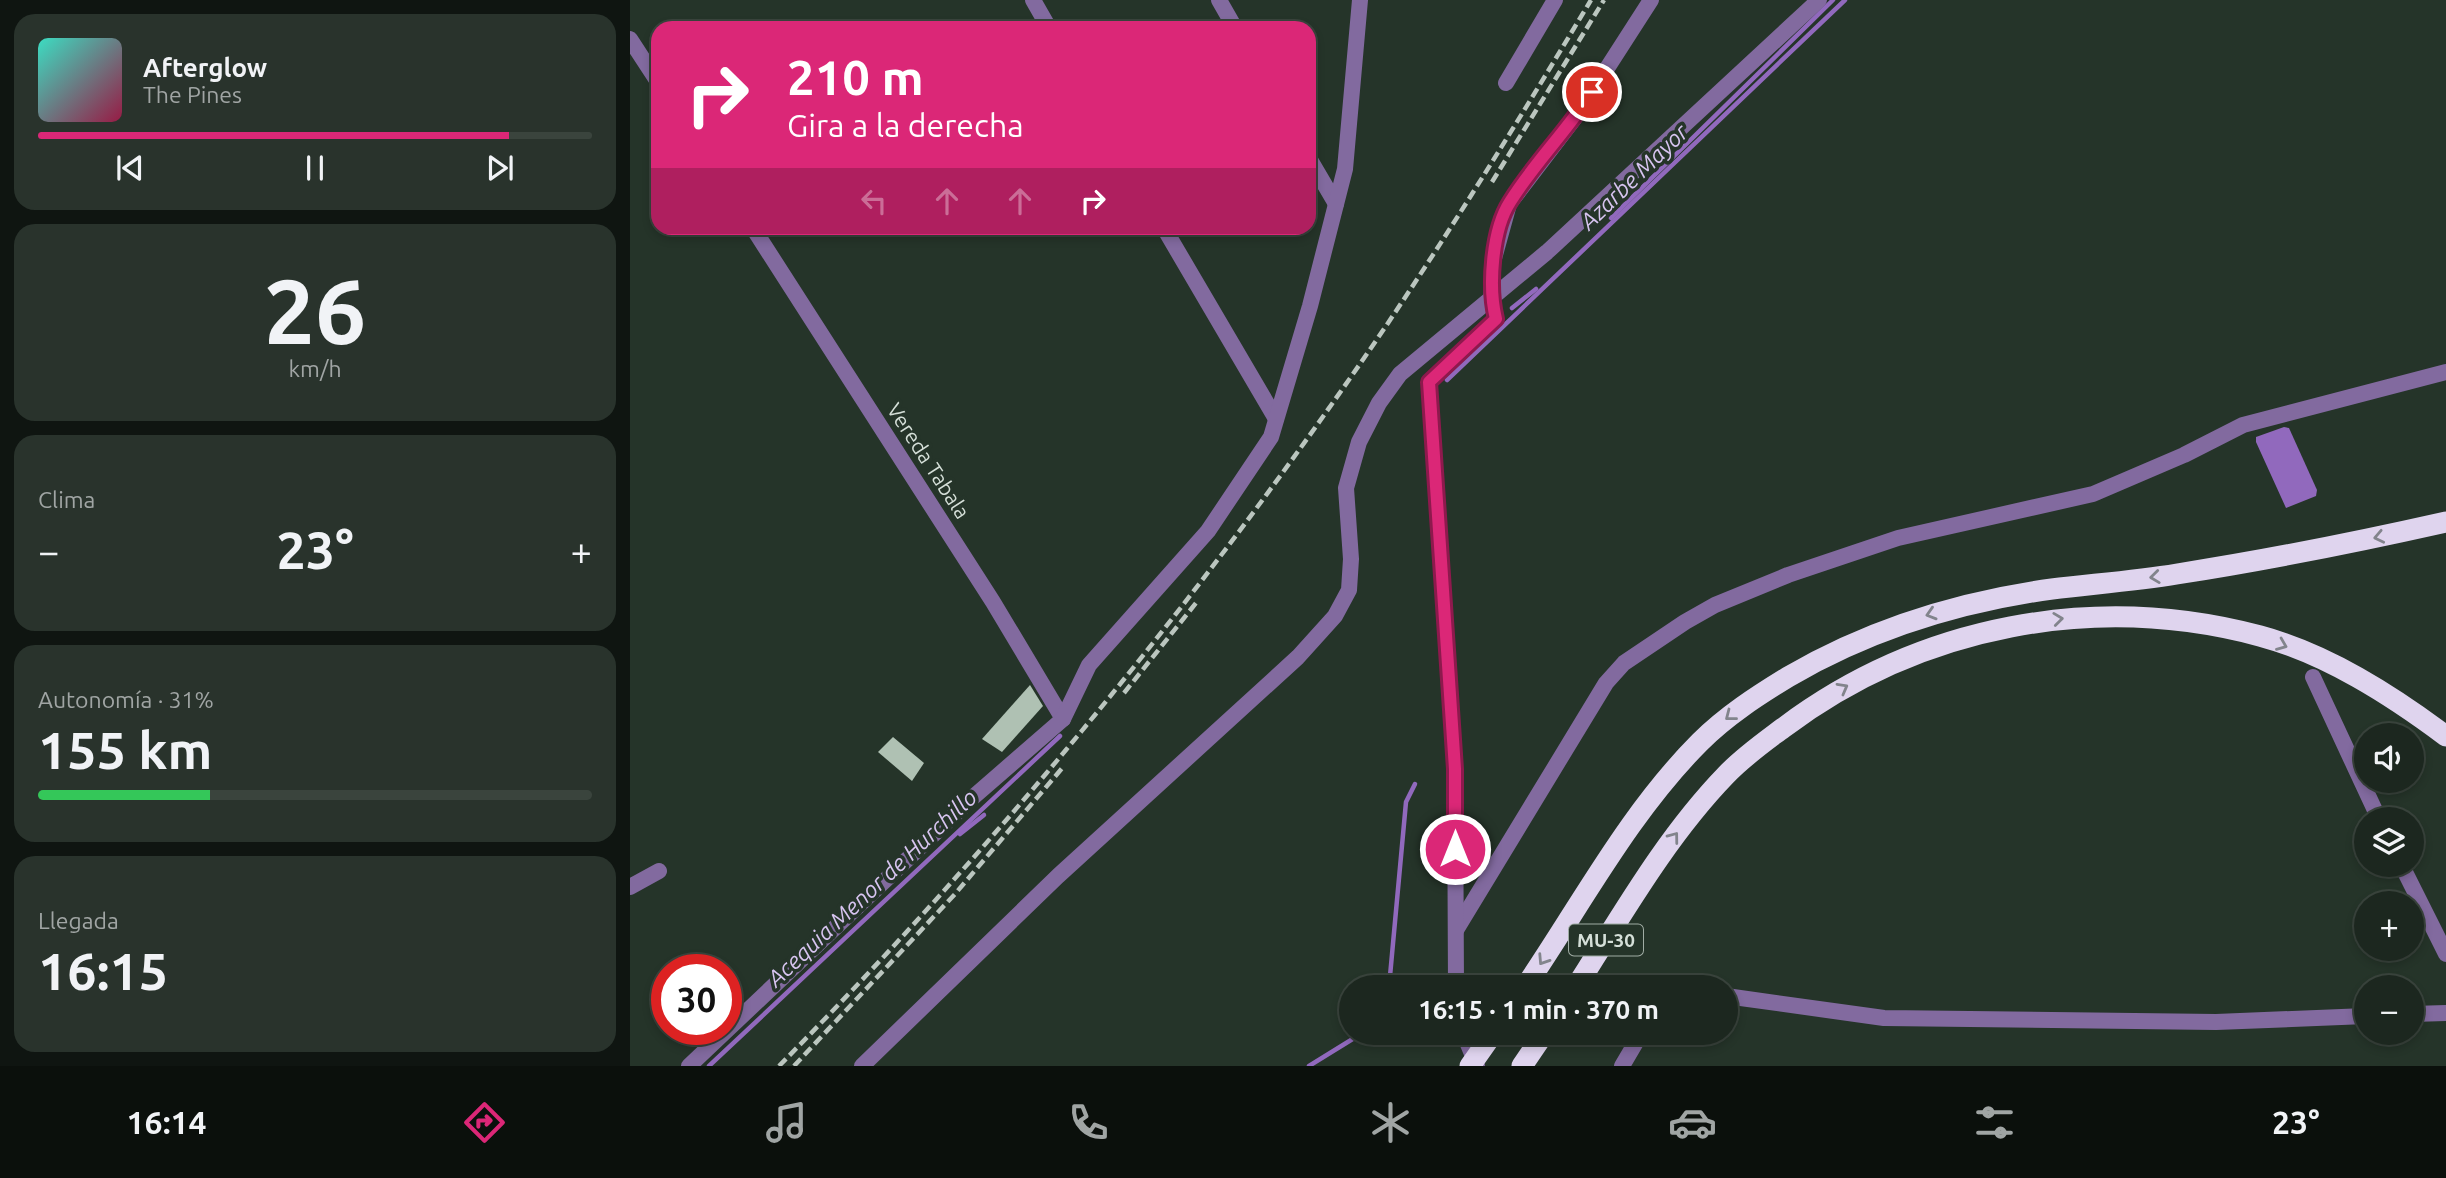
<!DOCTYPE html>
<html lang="es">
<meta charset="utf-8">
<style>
:root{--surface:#1c271f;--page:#29332c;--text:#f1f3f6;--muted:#a0a5a4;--line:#3a443d;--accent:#db2777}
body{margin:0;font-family:Ubuntu,sans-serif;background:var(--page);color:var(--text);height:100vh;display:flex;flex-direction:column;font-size:26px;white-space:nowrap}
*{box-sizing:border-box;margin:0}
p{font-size:23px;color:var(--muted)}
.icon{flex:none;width:38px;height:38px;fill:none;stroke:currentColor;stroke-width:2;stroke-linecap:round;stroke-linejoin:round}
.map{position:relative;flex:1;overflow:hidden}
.drawer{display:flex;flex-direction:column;gap:14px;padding:14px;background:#0f1511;width:630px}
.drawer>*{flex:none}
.hud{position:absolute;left:21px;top:21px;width:665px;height:214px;border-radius:21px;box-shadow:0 4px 10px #0003,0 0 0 2px var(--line);background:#db2777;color:#fff;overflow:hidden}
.fabs{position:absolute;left:1724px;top:723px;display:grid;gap:14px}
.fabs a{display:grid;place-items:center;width:70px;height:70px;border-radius:50%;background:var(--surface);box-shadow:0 4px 10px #0003,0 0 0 2px var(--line);font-size:35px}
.speed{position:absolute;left:21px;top:954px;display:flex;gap:14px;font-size:35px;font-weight:700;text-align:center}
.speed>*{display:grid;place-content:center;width:91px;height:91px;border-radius:50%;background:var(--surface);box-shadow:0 4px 10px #0003,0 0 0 2px var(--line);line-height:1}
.speed .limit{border:10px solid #d22;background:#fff;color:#111}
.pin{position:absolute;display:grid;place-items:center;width:60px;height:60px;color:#fff;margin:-30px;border:4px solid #fff;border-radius:50%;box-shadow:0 2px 7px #0007}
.me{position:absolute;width:77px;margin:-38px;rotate:0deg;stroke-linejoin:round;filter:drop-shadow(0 0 5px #0008)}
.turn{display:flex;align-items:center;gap:24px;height:147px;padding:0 21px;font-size:32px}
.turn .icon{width:91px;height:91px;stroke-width:2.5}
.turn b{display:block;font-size:49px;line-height:60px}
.lanes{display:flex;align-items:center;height:66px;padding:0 21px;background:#0003;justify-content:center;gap:35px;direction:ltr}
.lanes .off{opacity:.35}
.big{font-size:52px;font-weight:700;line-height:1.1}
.drawer .tile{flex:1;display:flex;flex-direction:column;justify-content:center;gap:10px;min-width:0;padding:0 24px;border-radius:21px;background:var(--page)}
.drawer .dial{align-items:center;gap:0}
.dial b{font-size:91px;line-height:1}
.song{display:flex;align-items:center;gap:21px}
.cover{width:84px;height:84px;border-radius:10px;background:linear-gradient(135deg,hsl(170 70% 55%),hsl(340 70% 35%))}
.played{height:7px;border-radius:4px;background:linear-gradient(90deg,var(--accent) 85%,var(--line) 85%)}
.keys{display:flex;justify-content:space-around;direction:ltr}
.heat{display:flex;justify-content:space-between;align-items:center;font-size:38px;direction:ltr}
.charge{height:10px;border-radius:5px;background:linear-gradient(90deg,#34c759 31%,var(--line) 0)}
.trip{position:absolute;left:709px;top:975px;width:399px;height:70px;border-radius:35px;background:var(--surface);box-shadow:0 4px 10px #0003,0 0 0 2px var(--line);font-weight:700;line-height:70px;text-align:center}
.tab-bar{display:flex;height:112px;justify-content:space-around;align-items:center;background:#0b100c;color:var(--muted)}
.tab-bar .icon{width:49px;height:49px}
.tab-bar .on{color:var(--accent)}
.tab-bar b{font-size:32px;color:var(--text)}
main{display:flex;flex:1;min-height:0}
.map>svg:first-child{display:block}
</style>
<main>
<section class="drawer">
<div class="tile">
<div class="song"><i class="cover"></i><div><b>Afterglow</b><p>The Pines</p></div></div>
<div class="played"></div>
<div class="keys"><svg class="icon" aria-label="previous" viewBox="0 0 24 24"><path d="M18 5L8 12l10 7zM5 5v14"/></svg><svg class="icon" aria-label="pause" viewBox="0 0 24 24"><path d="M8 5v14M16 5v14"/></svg><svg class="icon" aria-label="next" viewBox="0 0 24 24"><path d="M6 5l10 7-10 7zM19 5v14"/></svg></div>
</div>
<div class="tile dial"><b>26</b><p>km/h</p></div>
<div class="tile"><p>Clima</p>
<div class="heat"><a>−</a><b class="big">23°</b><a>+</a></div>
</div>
<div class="tile"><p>Autonomía · 31%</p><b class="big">155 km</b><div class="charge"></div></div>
<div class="tile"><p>Llegada</p><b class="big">16:15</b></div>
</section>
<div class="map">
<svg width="1816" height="1066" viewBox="0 0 1816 1066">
<rect width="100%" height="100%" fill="#253429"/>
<!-- water -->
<path fill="#9169bd" d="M 1654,427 L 1659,428 L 1687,490 L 1686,496 L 1656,508 L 1626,442 L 1626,437 Z"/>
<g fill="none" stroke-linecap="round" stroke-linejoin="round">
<!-- stream -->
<g stroke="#9169bd" stroke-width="4.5">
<path d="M 981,218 L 1203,0"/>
<path d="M 882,308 L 906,289"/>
<path d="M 817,380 L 1215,0"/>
<path d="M 330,834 L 354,815"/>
<path d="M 759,987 L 776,802 L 785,784"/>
<path d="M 79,1066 L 430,736"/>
<path d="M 679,1066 L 734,1032"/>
</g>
</g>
<!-- building -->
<g fill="#afc1b3">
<path d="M 400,685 L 413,706 L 372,752 L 352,739 Z"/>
<path d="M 263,737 L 294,763 L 282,781 L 248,752 Z"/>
</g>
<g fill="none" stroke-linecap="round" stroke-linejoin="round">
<!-- minor -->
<g stroke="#826a9f" stroke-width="16">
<path d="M 403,0 L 419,28"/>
<path d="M 589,0 L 605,28"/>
<path d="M 0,39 L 28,82"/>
<path d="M 876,83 L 925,0"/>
<path d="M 679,158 L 706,204"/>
<path d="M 123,228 L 363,602 L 433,719"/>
<path d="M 534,228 L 646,419"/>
<path d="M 1683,677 L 1749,819"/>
<path d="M 1771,864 L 1816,954"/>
<path d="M 0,887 L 29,871"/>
<path d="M 826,930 L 976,683 L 994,663 L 1055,622 L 1085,605 L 1158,575 L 1268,538 L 1463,494 L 1554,455 L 1613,425 L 1816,372"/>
<path d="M 826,987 L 825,769 L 799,382 L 866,319 L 861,300 L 863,262 L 879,204 L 947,115 L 1021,0"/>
<path d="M 1096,996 L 1254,1018 L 1586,1022 L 1736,1016"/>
<path d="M 1782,1014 L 1816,1013"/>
<path d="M 833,1032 L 847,1066"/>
<path d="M 59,1066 L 341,799 L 433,719 L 459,665 L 578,531 L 641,437 L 680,306 L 715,169 L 730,0"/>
<path d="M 232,1066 L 428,876 L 668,657 L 705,616 L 719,590 L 721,559 L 716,488 L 729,442 L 749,403 L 770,374 L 917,252 L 1189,0"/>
<path d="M 992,1066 L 1012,1032"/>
</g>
<!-- highway -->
<g stroke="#dfd4ee" stroke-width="21">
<path d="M 895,987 C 951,905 999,813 1070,742 C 1096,716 1127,696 1158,677 C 1240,629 1328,602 1422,589 C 1463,584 1505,581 1547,574 C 1637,560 1727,542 1816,522"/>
<path d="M 946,987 C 992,915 1036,837 1096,775 C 1113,757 1133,743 1153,728 C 1290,625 1465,592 1630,636 C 1697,654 1761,695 1816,736"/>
<path d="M 892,1066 L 915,1032"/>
</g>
<!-- rail -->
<g stroke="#bbc6bf" stroke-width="4.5" stroke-dasharray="10 5" stroke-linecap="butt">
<path d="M 862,182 L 974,0"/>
<path d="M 494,693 L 566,603"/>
<path d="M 149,1066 C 373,839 577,589 756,326 C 828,219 895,110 961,0"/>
<path d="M 164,1066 L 325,894 L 434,766"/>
</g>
<!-- highway-bridge -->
<path stroke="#dfd4ee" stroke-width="21" d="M 840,1066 L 864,1032"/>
</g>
<!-- one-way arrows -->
<defs><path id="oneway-chevron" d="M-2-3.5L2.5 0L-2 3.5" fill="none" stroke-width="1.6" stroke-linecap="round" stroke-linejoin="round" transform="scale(1.75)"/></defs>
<g stroke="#82848c">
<use href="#oneway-chevron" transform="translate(1749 537) rotate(168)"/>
<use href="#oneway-chevron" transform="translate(1525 577) rotate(173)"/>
<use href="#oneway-chevron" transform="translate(1301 614) rotate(163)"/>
<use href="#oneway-chevron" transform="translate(1428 619) rotate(-7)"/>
<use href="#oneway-chevron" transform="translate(1652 645) rotate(22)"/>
<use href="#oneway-chevron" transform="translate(1213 688) rotate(-29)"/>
<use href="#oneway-chevron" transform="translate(1100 716) rotate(142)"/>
<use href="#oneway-chevron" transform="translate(1044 837) rotate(-53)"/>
<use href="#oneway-chevron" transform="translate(913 960) rotate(123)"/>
</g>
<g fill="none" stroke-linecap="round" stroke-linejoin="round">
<defs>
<path id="route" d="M 825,849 L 825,769 L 799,382 L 866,319 C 858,287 862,230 880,202 C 904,163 937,131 962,92"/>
</defs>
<!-- route casing -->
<use href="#route" stroke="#8e194d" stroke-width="18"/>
<!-- route -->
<use href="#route" stroke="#db2777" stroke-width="12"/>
</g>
<g text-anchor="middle" stroke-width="7" stroke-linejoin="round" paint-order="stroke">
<!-- shield labels -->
<rect fill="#253429" stroke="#a0aca4" stroke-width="2" x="939" y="924.5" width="74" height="31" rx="5"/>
<g font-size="19" font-weight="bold" fill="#d5dfd8">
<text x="976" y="947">MU-30</text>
</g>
<!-- street labels -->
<g font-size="21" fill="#d5dfd8" stroke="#253429">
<text transform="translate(298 461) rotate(57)" y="7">Vereda Tabala</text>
</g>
<!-- water labels -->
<g font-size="23" font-style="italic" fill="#d7c4f0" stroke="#253429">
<text transform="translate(1004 177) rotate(-44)" y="8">Azarbe Mayor</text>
<text transform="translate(242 888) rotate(-43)" y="8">Acequia Menor de Hurchillo</text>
</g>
</g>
</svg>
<div class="fabs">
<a><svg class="icon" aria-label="sound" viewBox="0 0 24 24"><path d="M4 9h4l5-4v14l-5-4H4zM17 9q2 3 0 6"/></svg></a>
<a><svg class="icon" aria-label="layers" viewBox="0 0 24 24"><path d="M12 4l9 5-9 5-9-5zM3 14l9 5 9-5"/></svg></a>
<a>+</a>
<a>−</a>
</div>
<div class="speed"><div class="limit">30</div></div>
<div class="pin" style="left:962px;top:92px;background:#d93025"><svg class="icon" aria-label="arrive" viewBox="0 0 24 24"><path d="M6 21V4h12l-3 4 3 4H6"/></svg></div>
<svg class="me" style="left:825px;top:849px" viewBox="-20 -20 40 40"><circle r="17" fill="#db2777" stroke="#fff" stroke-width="3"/><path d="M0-11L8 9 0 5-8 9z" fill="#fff"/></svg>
<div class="trip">16:15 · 1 min · 370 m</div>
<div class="hud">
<div class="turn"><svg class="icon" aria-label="right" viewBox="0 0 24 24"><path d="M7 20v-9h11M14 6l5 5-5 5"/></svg><div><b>210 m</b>Gira a la derecha</div></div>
<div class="lanes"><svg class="icon off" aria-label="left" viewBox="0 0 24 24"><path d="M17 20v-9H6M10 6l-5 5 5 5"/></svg><svg class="icon off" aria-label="ahead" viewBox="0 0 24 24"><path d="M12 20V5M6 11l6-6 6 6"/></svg><svg class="icon off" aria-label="ahead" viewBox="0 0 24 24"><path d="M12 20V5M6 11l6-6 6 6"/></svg><svg class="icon" aria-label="right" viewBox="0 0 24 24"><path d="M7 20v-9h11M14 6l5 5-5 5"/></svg></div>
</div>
</div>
</main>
<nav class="tab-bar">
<b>16:14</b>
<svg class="icon on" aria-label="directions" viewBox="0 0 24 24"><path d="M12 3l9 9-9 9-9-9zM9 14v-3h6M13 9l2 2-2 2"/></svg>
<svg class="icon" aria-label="music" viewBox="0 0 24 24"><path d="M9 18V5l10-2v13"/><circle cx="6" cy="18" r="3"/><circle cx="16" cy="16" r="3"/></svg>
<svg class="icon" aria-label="phone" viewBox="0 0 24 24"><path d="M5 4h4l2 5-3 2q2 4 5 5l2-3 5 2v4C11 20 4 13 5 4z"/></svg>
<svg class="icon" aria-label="climate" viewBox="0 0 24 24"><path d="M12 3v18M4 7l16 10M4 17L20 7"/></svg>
<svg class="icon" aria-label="car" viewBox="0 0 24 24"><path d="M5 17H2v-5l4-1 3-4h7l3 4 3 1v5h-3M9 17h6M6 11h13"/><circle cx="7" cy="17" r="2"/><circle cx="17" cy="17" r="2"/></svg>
<svg class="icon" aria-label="filters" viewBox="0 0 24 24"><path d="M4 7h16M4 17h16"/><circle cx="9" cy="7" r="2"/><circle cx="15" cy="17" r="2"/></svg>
<b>23°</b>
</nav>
